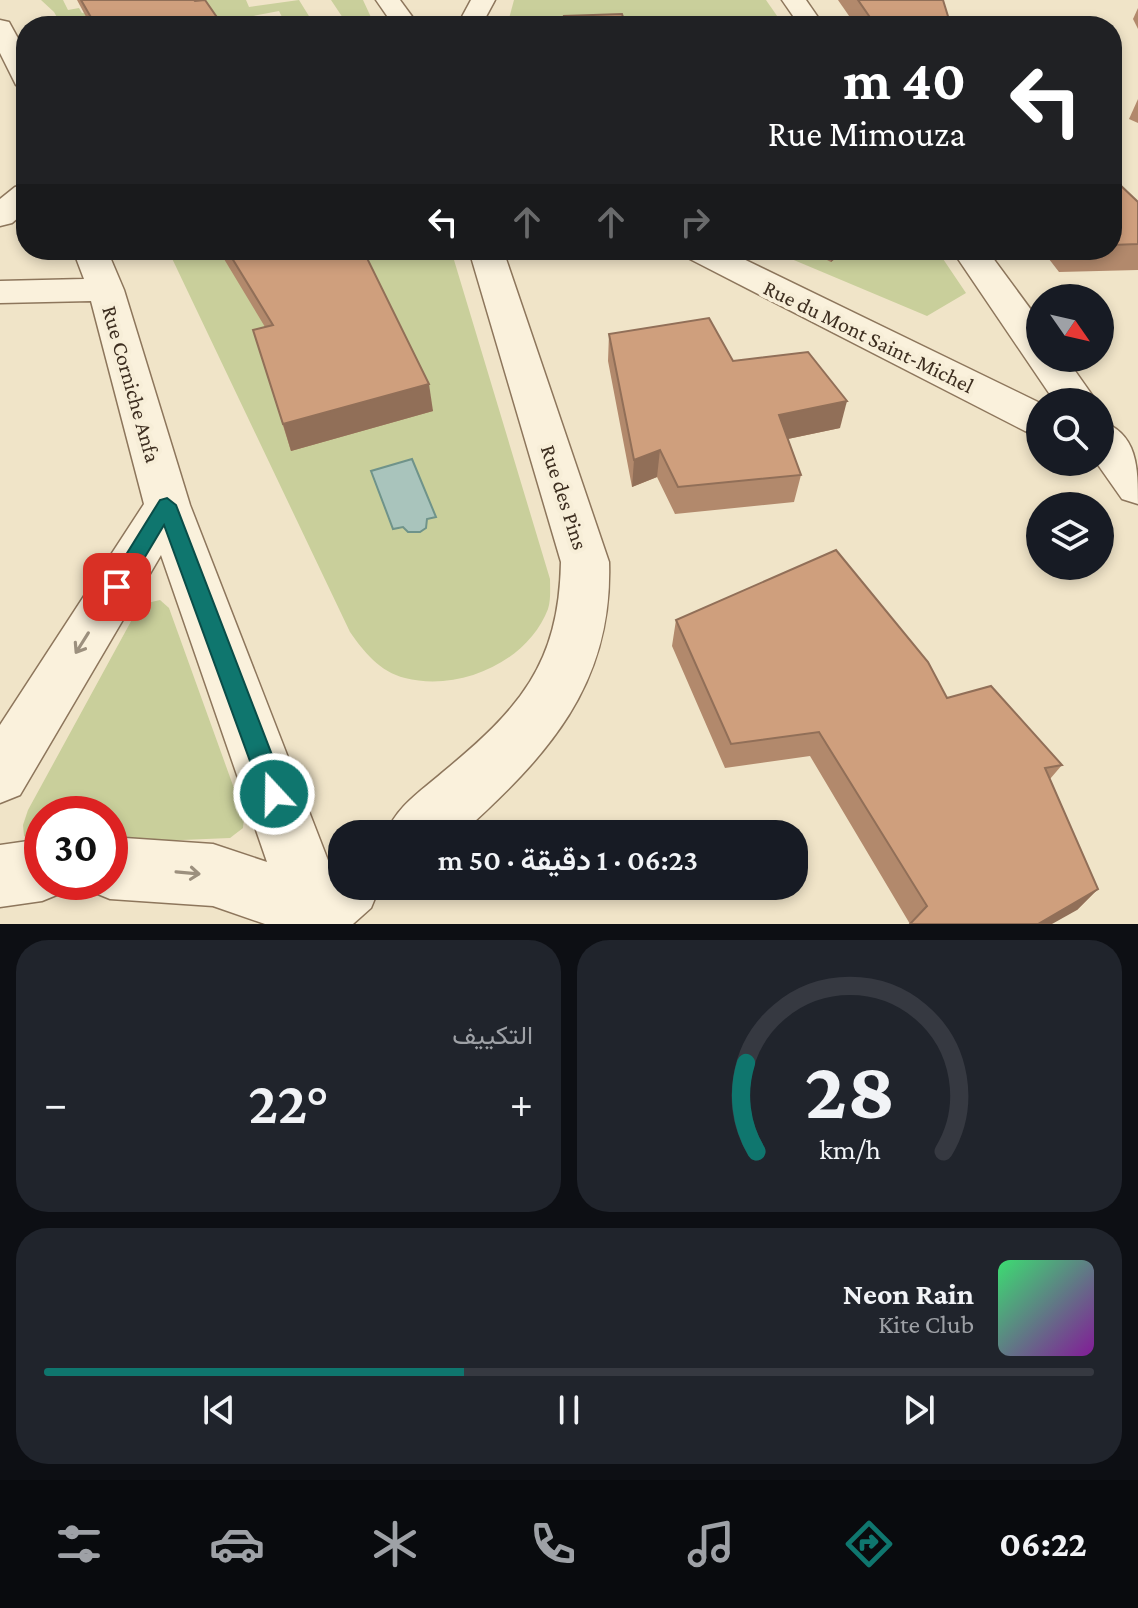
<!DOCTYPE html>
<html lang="ar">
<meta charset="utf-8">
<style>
:root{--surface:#171b24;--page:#20242c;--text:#f1f3f6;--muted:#9ea1a6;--line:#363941;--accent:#0f766e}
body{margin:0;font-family:"Crimson Pro",Vazirmatn,serif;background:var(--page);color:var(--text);direction:rtl;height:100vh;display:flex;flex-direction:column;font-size:30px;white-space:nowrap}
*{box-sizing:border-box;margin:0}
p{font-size:26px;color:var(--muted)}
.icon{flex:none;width:44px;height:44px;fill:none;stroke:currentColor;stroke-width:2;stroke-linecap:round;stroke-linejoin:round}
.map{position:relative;height:924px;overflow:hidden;direction:ltr}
.sheet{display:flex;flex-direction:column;gap:16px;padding:16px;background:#0d0f14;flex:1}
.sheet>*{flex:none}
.hud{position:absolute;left:16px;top:16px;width:1106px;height:244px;border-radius:32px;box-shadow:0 4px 12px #0003;direction:rtl;background:#202124;color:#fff;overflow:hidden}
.needle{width:52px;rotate:124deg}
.fabs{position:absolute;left:1026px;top:284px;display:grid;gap:16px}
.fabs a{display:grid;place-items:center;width:88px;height:88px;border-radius:50%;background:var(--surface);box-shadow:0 4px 12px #0003;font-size:40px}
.speed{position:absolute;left:24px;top:796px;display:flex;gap:16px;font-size:40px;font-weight:700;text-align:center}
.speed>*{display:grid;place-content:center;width:104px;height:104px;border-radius:50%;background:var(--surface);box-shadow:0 4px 12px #0003;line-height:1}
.speed .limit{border:12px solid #d22;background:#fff;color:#111}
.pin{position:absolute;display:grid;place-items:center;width:68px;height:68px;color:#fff;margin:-34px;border-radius:16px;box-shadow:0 4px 12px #0006}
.me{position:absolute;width:88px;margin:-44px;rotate:339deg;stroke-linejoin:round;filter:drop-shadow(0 0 6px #0008)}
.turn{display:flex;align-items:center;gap:28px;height:168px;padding:0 24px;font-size:36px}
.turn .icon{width:104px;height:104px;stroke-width:2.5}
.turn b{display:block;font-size:56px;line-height:68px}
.lanes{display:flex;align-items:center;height:76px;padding:0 24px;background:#0003;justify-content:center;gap:40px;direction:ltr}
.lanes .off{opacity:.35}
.big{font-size:60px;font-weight:600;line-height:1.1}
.sheet .tile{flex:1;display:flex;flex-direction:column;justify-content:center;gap:12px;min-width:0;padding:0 28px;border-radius:32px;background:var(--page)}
.sheet .dial{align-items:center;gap:0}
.dial svg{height:208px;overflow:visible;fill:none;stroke:var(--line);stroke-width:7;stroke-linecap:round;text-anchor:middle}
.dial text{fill:var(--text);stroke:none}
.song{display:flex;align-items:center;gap:24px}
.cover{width:96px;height:96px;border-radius:12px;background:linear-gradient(135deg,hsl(140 70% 55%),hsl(290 70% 35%))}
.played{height:8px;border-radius:4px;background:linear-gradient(90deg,var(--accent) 40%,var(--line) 40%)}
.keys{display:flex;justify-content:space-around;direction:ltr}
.heat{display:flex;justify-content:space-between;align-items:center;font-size:44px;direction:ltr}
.sheet .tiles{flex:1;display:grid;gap:16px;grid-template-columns:1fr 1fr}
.tile:last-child{grid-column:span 2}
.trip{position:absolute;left:328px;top:820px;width:480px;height:80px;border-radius:32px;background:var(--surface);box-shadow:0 4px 12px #0003;font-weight:600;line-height:80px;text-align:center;direction:rtl}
.tabs{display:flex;height:128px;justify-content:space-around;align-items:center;background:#090b0e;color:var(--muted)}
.tabs .icon{width:56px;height:56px}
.tabs .active{color:var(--accent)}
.tabs b{font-size:36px;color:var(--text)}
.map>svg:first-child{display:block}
</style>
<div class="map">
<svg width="1138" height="924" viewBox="0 0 1138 924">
<rect width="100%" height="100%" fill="#f0e4c8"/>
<!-- green -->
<g fill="#c9cf9b">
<path d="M 41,0 L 63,0 L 68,10 L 79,8 L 82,13 L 151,0 L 246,0 L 249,7 L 299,0 L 312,21 L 286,25 L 279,11 L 253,16 L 257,26 L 62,26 L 54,12 Z"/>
<path d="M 331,0 L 363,0 L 375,26 L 341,26 L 347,24 Z"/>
<path d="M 514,0 L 766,0 L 784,26 L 507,26 Z"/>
<path d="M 168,250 L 451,250 L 550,579 C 550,588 551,600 548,609 C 528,662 459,692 405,678 C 380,672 364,652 350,632 Z"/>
<path d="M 770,250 L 784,250 L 795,255 L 807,250 L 831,261 L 846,250 L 937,250 L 966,293 L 927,316 Z"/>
<path d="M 160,600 L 169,608 L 244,816 L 243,828 L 230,838 L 110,843 L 110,814 L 42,814 L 42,844 L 36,845 L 24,836 L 23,825 L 28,810 L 135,614 L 147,603 Z"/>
</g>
<!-- water -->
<path fill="#a9c4bc" stroke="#6f938a" stroke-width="2" d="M 412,459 L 436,517 L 427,519 L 426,528 L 420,532 L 408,532 L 403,527 L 393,529 L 371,471 Z"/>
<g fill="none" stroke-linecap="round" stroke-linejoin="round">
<defs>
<g id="minor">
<path d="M 376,0 L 400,0 L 419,26 L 394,26 Z"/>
<path d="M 471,0 L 495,0 L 481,26 L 457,26 Z"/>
<path d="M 782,0 L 806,0 L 824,26 L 800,26 Z"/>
<path d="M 0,20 L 9,22 L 26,53 L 26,87 L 16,85 L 0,53 Z"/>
<path d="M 26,184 L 26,211 L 12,223 L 0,226 L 0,199 L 15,187 Z"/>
<path d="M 73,250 L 107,250 L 124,290 L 190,505 L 329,863 L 342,858 L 342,886 L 380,886 L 371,908 L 353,924 L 265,924 L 213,906 L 110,899 L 88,890 L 85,882 L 110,882 L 110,837 L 213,844 L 267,862 L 161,555 L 20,795 L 0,803 L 0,725 L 144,504 L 91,301 L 0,303 L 0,281 L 84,279 Z"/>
<path d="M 469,250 L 503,250 L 609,562 C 613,686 547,756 461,834 L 386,834 C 397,806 420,792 443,772 C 519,709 559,665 561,562 Z"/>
<path d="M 681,250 L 725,250 L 1040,403 L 1040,436 L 1025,431 L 686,257 Z"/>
<path d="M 952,250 L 987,250 L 1040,322 L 1040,358 L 1066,358 L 1097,402 L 1055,402 Z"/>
<path d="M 1100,421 C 1138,433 1138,468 1138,504 L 1122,499 L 1096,462 L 1100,462 Z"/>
<path d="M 42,839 L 42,882 L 68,882 L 64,892 L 42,901 L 0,907 L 0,845 Z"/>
</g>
</defs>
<!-- minor casing -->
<use href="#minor" stroke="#8d765c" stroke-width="3"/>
<!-- minor -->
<use href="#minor" fill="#faf1dc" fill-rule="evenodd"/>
</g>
<!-- wall -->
<g fill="#b2896c">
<path d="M 77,0 L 194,0 L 223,26 L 91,26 Z"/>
<path d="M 838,0 L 943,0 L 951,26 L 856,26 Z"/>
<path d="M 1138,8 L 1138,29 L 1133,19 Z"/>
<path d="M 1138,99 L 1138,123 L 1129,119 Z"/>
<path d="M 1112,182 L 1138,202 L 1138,270 L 1059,272 L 1042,250 L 1112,250 Z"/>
<path d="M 221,250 L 363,250 L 433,411 L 291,451 L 253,330 L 265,327 L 224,259 Z"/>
<path d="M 807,250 L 846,250 L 831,262 Z"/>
<path d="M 609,334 L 733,361 L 840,428 L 788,439 L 801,475 L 794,502 L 675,514 L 657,477 L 632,487 L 608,361 Z"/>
<path d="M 676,620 L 947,698 L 1062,765 L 1050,779 L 1098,889 L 1077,910 L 910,924 L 810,756 L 725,768 L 672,646 Z"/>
</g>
<!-- shaded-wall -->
<g fill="#916f58">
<path d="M 833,250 L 846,250 L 831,262 Z"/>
<path d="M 429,384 L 433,411 L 291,451 L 283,424 Z"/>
<path d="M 847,401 L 840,428 L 773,442 L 779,415 Z"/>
<path d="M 660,450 L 657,477 L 632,487 L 634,460 Z"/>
<path d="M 1098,889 L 1077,910 L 1052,924 L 1038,924 Z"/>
</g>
<!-- building -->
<g fill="#cf9f7d" stroke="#916f58" stroke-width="2">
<path d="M 81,0 L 194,0 L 195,1 L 205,0 L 223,26 L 96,26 Z"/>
<path d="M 858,0 L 943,0 L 951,26 L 876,26 Z"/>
<path d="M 622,14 L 626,26 L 566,26 L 564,16 Z"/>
<path d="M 1112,182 L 1118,183 L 1138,202 L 1138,244 L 1112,245 Z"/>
<path d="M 227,250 L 363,250 L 429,384 L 283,424 L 253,330 L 273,325 Z"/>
<path d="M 709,318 L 733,361 L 808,352 L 847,401 L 779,415 L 801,475 L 678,487 L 660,450 L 634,460 L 609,334 Z"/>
<path d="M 836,550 L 928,662 L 947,698 L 991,686 L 1062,765 L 1045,768 L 1098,889 L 1038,924 L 910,924 L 927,906 L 819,732 L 731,744 L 676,620 Z"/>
</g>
<!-- one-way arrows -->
<defs><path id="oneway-shaft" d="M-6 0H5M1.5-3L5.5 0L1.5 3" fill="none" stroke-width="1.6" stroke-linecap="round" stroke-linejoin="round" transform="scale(2)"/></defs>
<g stroke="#9c907e">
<use href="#oneway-shaft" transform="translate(82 643) rotate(122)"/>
<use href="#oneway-shaft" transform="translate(188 873) rotate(5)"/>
</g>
<!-- route -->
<path fill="#0f766e" stroke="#0a4d48" stroke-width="2" d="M 167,498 L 176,505 L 287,794 L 283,802 L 274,806 L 266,802 L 262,794 L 164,525 L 124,592 L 109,592 L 106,587 L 160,500 Z"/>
<g text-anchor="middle" stroke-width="8" stroke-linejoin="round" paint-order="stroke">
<!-- street labels -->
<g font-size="22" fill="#3d2e20" stroke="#f7eed8">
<text transform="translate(869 336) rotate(26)" y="8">Rue du Mont Saint-Michel</text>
<text transform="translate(132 384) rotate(74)" y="8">Rue Corniche Anfa</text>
<text transform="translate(565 497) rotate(72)" y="8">Rue des Pins</text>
</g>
</g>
</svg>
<div class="fabs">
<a><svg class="needle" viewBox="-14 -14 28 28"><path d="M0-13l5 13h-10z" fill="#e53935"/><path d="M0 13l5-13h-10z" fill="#9ea1a6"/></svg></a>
<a><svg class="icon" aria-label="search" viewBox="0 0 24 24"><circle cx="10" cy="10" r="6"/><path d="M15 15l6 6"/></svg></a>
<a><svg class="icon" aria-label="layers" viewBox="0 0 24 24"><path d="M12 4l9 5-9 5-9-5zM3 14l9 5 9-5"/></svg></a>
</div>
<div class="speed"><div class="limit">30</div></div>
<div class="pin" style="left:117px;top:587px;background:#d93025"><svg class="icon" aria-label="arrive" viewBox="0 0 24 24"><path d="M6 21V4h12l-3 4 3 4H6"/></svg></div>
<svg class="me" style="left:274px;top:794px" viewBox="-20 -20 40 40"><circle r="17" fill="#0f766e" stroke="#fff" stroke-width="3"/><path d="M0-11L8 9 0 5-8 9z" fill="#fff"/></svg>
<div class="trip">06:23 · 1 دقيقة · 50 m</div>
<div class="hud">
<div class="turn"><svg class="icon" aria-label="left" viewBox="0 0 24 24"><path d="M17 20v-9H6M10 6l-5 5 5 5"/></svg><div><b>40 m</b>Rue Mimouza</div></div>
<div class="lanes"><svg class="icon" aria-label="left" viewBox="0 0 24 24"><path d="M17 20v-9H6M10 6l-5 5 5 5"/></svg><svg class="icon off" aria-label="ahead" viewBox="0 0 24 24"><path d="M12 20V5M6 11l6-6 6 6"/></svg><svg class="icon off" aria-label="ahead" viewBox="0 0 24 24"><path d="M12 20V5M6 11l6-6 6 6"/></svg><svg class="icon off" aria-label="right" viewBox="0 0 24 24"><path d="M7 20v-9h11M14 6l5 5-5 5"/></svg></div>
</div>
</div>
<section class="sheet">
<div class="tiles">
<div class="tile dial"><svg viewBox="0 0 100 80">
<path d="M14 69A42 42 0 1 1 86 69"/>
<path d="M14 69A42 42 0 0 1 10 35" stroke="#0f766e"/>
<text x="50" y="56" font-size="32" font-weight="700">28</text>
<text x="50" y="72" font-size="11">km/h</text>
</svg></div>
<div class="tile"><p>التكييف</p>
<div class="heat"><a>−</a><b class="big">22°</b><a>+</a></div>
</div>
<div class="tile">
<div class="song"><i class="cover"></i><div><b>Neon Rain</b><p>Kite Club</p></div></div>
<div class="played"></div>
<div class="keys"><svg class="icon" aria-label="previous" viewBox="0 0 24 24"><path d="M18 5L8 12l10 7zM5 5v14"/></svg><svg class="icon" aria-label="pause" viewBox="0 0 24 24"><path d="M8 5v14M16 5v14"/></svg><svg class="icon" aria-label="next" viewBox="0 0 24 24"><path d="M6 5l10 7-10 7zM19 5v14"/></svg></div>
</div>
</div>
</section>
<nav class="tabs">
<b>06:22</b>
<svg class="icon active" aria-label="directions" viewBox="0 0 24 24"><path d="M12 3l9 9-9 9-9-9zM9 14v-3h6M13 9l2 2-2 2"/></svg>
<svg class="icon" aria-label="music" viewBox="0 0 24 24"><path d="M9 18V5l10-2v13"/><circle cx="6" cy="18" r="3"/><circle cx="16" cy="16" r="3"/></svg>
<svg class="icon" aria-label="phone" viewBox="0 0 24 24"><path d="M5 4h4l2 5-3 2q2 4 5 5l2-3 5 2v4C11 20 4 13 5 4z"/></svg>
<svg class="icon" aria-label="climate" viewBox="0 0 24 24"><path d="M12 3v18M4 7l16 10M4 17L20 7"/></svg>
<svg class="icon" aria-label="car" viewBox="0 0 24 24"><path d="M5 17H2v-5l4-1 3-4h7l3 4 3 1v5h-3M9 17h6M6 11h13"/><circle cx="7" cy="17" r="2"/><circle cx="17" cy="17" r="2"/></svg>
<svg class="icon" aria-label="filters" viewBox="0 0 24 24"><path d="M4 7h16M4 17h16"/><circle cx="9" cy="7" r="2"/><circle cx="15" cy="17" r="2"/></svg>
</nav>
